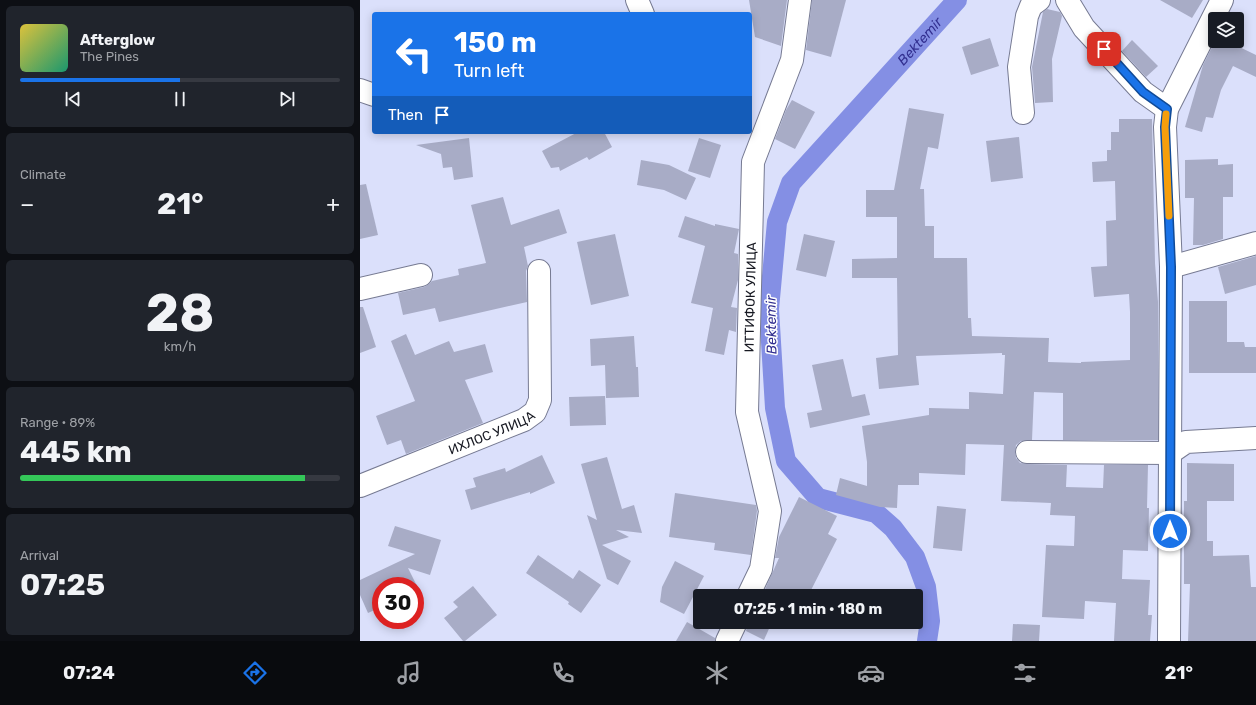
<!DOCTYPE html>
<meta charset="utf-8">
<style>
:root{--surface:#171b24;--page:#20242c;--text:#f1f3f6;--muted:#9ea1a6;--line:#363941;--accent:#1a73e8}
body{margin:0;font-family:Rubik,sans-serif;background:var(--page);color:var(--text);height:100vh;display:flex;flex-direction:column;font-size:15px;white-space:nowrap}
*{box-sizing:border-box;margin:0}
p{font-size:13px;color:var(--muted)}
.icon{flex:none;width:22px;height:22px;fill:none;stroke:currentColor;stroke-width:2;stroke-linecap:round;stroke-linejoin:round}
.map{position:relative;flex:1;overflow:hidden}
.details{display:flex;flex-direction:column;gap:6px;padding:6px;background:#0d0f14;width:360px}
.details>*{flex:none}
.guide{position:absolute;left:12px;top:12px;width:380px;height:122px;border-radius:4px;box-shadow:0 2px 10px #0003;background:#1a73e8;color:#fff;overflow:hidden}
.tools{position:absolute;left:848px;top:12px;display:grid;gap:8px}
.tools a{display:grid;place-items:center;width:36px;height:36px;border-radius:4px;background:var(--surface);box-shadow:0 2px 10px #0003;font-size:20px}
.speed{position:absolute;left:12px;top:577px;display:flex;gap:8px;font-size:20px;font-weight:700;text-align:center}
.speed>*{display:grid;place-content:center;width:52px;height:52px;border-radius:50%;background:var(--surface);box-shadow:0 2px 10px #0003;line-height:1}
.speed .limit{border:6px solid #d22;background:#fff;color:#111}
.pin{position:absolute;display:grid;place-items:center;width:34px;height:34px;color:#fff;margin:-17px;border-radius:8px;box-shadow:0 2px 6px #0006}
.me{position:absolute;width:44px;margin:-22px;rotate:0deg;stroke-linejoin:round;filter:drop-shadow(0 0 3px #0008)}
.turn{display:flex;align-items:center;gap:14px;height:84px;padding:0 16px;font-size:18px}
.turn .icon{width:52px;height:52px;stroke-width:2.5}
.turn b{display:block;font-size:28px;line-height:34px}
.then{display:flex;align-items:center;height:38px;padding:0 16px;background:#0003;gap:8px;font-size:15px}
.big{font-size:30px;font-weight:700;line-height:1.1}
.details .widget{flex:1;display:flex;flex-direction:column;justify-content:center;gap:6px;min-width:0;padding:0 14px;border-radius:6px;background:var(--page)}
.details .dial{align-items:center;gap:0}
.dial b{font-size:52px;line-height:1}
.song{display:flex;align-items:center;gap:12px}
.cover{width:48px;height:48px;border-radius:6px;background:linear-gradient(135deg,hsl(50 70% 55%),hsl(160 70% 35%))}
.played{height:4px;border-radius:2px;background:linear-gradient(90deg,var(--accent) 50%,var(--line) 50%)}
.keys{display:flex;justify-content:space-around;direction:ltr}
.heat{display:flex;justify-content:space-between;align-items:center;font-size:22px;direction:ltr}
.charge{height:6px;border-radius:3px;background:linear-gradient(90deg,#34c759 89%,var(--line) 0)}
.trip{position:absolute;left:333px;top:589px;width:230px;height:40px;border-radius:4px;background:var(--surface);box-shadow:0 2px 10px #0003;font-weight:700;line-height:40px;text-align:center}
.tabs{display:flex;height:64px;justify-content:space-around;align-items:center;background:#090b0e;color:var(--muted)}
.tabs .icon{width:28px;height:28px}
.tabs .on{color:var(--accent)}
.tabs b{font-size:18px;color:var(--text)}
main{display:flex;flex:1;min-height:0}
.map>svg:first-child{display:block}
</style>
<main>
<section class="details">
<div class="widget">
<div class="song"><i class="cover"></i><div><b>Afterglow</b><p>The Pines</p></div></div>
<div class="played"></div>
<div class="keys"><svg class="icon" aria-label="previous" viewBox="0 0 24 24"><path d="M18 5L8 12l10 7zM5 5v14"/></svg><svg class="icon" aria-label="pause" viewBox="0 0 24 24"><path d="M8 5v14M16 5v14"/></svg><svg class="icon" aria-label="next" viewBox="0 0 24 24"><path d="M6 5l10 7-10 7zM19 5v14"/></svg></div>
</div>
<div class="widget"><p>Climate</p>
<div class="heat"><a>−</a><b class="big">21°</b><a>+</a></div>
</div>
<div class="widget dial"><b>28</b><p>km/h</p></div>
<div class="widget"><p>Range · 89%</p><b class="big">445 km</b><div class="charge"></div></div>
<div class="widget"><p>Arrival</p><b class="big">07:25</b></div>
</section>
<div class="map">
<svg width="896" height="641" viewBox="0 0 896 641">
<rect width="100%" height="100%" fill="#dbe0fb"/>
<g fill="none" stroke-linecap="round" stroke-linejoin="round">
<!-- canal -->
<path stroke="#848fe4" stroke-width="20" id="s1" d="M 567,641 L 570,621 L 566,587 L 555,557 L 533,528 L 516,513 L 458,498 L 426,461 L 415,408 L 409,309 L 417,222 L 431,183 L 597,0"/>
</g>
<!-- building -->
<g fill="#a8acc6">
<path d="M 389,0 L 427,0 L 421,46 L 395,37 Z"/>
<path d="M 452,0 L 486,0 L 471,57 L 446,50 Z"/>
<path d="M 800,0 L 843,0 L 832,18 Z"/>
<path d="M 687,9 L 700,12 L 702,16 L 692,59 L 693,102 L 675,103 L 672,67 L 683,12 Z"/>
<path d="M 630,38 L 639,66 L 611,75 L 602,47 Z"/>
<path d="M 772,40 L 798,66 L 786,77 L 762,51 Z"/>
<path d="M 855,41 L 867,41 L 896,55 L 896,77 L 873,66 L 861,90 L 853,118 L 846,117 L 842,132 L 825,127 L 843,65 Z"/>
<path d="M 432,100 L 455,112 L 435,149 L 415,139 L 426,110 Z"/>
<path d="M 549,108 L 584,114 L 578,149 L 568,147 L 560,189 L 564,189 L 565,226 L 574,226 L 574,258 L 607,258 L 608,318 L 611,318 L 612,336 L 689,338 L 688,362 L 721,363 L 721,362 L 770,360 L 770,312 L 769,294 L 734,297 L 731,267 L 747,266 L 746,221 L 756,220 L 755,181 L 733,182 L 732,162 L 747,161 L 747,150 L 751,150 L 751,132 L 759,132 L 759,119 L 792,119 L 795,263 L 798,302 L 798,440 L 703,440 L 703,393 L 674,392 L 672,440 L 661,441 L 656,445 L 655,452 L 656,458 L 660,463 L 667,464 L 707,465 L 706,487 L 743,488 L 744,465 L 788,465 L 787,508 L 789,508 L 788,551 L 763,550 L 762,579 L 790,580 L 788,615 L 792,615 L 790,641 L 754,641 L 756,603 L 725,601 L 724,619 L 682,617 L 686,545 L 714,546 L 715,516 L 690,515 L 691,503 L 641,501 L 644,445 L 606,444 L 605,475 L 559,473 L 559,485 L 538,485 L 537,508 L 520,507 L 476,495 L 480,478 L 507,486 L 507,462 L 502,426 L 569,415 L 569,408 L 609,409 L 609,392 L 643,394 L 645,355 L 642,355 L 642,353 L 556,356 L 559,385 L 519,389 L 516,358 L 538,355 L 537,278 L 492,278 L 492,259 L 537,258 L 537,217 L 506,217 L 506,190 L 534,190 Z"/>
<path d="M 218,132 L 244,132 L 252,147 L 229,160 L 227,157 L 200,171 L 199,167 L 191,168 L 182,151 Z"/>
<path d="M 659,137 L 663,178 L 631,182 L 626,141 Z"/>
<path d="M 109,138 L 113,177 L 94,180 L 92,167 L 83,168 L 81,154 L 56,145 Z"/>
<path d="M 339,138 L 361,145 L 350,178 L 328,171 Z"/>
<path d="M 858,159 L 858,165 L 873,164 L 873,197 L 863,197 L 863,239 L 843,245 L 833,245 L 834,198 L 825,198 L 825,160 Z"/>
<path d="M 281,160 L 309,165 L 336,178 L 326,200 L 304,190 L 277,185 Z"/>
<path d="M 6,184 L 18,235 L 0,239 L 0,185 Z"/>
<path d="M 143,197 L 151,225 L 199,209 L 207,233 L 164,247 L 168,266 L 166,271 L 167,302 L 79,322 L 75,308 L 43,315 L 38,293 L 64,287 L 69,284 L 72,281 L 99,275 L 98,269 L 126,263 L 111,205 Z"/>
<path d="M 325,216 L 355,226 L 355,224 L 379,229 L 374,253 L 378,254 L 378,280 L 371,307 L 377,308 L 376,332 L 369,330 L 364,355 L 345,351 L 353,308 L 331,303 L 345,246 L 318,237 Z"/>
<path d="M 255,234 L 269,296 L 231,305 L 217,242 Z"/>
<path d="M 444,234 L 475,241 L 466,277 L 436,270 Z"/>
<path d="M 896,256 L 896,285 L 865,294 L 858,267 Z"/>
<path d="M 829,301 L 867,301 L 867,342 L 884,342 L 885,347 L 896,347 L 896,373 L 829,373 Z"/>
<path d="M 0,307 L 3,307 L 16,347 L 0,353 Z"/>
<path d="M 46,334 L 55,355 L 89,341 L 94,352 L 125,344 L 133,372 L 105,380 L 123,423 L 46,454 L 41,440 L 27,445 L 16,416 L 55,401 L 31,341 Z"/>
<path d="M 274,336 L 276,367 L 278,367 L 279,397 L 246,398 L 245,365 L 231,366 L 230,339 Z"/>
<path d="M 483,359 L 492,397 L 505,394 L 510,415 L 450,428 L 447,413 L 462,410 L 452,365 Z"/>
<path d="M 245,396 L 246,425 L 210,426 L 209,397 Z"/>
<path d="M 182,455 L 195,483 L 170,494 L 170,492 L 111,510 L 105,490 L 116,487 L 113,478 L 145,468 L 146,472 Z"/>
<path d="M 247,457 L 262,509 L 274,505 L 282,533 L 256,530 L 269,537 L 242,545 L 271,561 L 258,585 L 247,579 L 227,515 L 237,520 L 221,464 Z"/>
<path d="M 827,463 L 874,464 L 874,501 L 847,501 L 847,541 L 853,541 L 853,556 L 889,555 L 891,587 L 896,587 L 896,641 L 828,641 L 830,584 L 824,584 L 824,501 L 827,501 Z"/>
<path d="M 315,493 L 396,505 L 397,511 L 391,555 L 354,550 L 355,543 L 309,537 Z"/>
<path d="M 439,497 L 477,516 L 468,534 L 477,539 L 448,596 L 402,596 L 419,558 L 415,558 L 419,537 Z"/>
<path d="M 577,506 L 606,509 L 602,551 L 573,548 Z"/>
<path d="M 35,526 L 81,540 L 70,575 L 48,568 L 57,586 L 21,586 L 21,607 L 8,613 L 0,595 L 0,580 L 55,554 L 28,546 Z"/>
<path d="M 178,555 L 213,579 L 219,570 L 241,585 L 221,613 L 208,604 L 209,602 L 166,573 Z"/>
<path d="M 315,561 L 344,576 L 324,614 L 300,602 L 302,587 Z"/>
<path d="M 113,586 L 137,615 L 105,641 L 103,641 L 84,618 L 98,607 L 93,602 Z"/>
<path d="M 327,622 L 355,638 L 355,641 L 316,641 Z"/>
<path d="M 388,622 L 412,622 L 404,640 L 386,631 Z"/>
<path d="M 653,624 L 680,625 L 679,641 L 652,641 Z"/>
</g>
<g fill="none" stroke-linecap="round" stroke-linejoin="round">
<defs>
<g id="minor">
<path d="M 277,0 L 283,14"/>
<path d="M 707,0 L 724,28 L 783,92 L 807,109"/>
<path d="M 0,90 L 14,95"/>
<path d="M 663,113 L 659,67 L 667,16 L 671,6 L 679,0"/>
<path d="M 811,267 L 896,243"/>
<path d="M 0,289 L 61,275"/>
<path d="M 667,452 L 810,453 L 826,442 L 896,438"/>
<path id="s2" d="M 0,486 L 164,420 L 175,412 L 180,400 L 179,271"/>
<path id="s3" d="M 388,596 L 401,569 L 410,511 L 387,412 L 393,162 L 432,60 L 440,0"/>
<path d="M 367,641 L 376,622"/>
<path d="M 809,641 L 811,267 L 805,127 L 807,109 L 862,0"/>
</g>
</defs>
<!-- minor casing -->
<use href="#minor" stroke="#767a92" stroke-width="24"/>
<!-- minor -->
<use href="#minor" stroke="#fff" stroke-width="22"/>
</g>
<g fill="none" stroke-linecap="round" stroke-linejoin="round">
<defs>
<path id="route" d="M 744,49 L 783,92 L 807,109 L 805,127 L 811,267 L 810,531"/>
</defs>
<!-- route casing -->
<use href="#route" stroke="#114b97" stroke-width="10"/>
<!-- route -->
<use href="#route" stroke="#1a73e8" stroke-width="7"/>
<!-- slow -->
<path stroke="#f59e0b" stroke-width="7" d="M 806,114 L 805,127 L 809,216"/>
</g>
<g text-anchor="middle" stroke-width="3" stroke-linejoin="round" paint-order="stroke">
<!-- street labels -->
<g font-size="13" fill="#171922" stroke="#fff">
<text dy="5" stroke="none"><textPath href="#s3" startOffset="305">ИТТИФОК УЛИЦА</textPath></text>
<text dy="5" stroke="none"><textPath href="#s2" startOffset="142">ИХЛОС УЛИЦА</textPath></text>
</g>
<!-- water labels -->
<g font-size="14" font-style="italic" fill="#322f90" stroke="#fff">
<text dy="5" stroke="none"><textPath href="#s1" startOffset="728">Bektemir</textPath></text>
<text transform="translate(411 325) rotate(-91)" y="5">Bektemir</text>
</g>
</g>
</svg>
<div class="tools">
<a><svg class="icon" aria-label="layers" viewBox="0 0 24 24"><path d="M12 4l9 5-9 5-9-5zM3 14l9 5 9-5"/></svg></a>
</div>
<div class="speed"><div class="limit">30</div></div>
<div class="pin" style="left:744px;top:49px;background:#d93025"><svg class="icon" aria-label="arrive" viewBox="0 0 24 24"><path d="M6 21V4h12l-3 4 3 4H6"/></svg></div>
<svg class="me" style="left:810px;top:531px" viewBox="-20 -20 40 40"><circle r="17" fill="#1a73e8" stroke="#fff" stroke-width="3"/><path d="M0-11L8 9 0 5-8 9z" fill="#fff"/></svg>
<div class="trip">07:25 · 1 min · 180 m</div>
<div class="guide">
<div class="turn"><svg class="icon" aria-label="left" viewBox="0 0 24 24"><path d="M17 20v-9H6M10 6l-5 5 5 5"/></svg><div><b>150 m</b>Turn left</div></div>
<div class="then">Then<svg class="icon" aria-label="arrive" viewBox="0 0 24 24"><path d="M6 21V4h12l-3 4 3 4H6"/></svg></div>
</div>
</div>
</main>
<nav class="tabs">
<b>07:24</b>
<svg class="icon on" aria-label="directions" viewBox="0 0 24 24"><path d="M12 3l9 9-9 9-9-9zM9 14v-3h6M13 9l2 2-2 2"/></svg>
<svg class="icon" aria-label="music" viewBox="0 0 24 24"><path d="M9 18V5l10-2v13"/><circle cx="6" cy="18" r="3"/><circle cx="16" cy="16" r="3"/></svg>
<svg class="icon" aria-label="phone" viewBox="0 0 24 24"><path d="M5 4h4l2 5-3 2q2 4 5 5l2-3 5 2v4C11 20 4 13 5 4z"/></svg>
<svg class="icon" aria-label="climate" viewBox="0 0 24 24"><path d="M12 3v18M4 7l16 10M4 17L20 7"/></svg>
<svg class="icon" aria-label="car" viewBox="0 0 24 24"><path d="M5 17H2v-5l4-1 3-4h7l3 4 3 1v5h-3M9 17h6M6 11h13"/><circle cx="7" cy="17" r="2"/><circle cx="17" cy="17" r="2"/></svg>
<svg class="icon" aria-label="filters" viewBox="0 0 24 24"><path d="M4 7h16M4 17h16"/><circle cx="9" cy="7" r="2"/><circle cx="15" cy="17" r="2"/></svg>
<b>21°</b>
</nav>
